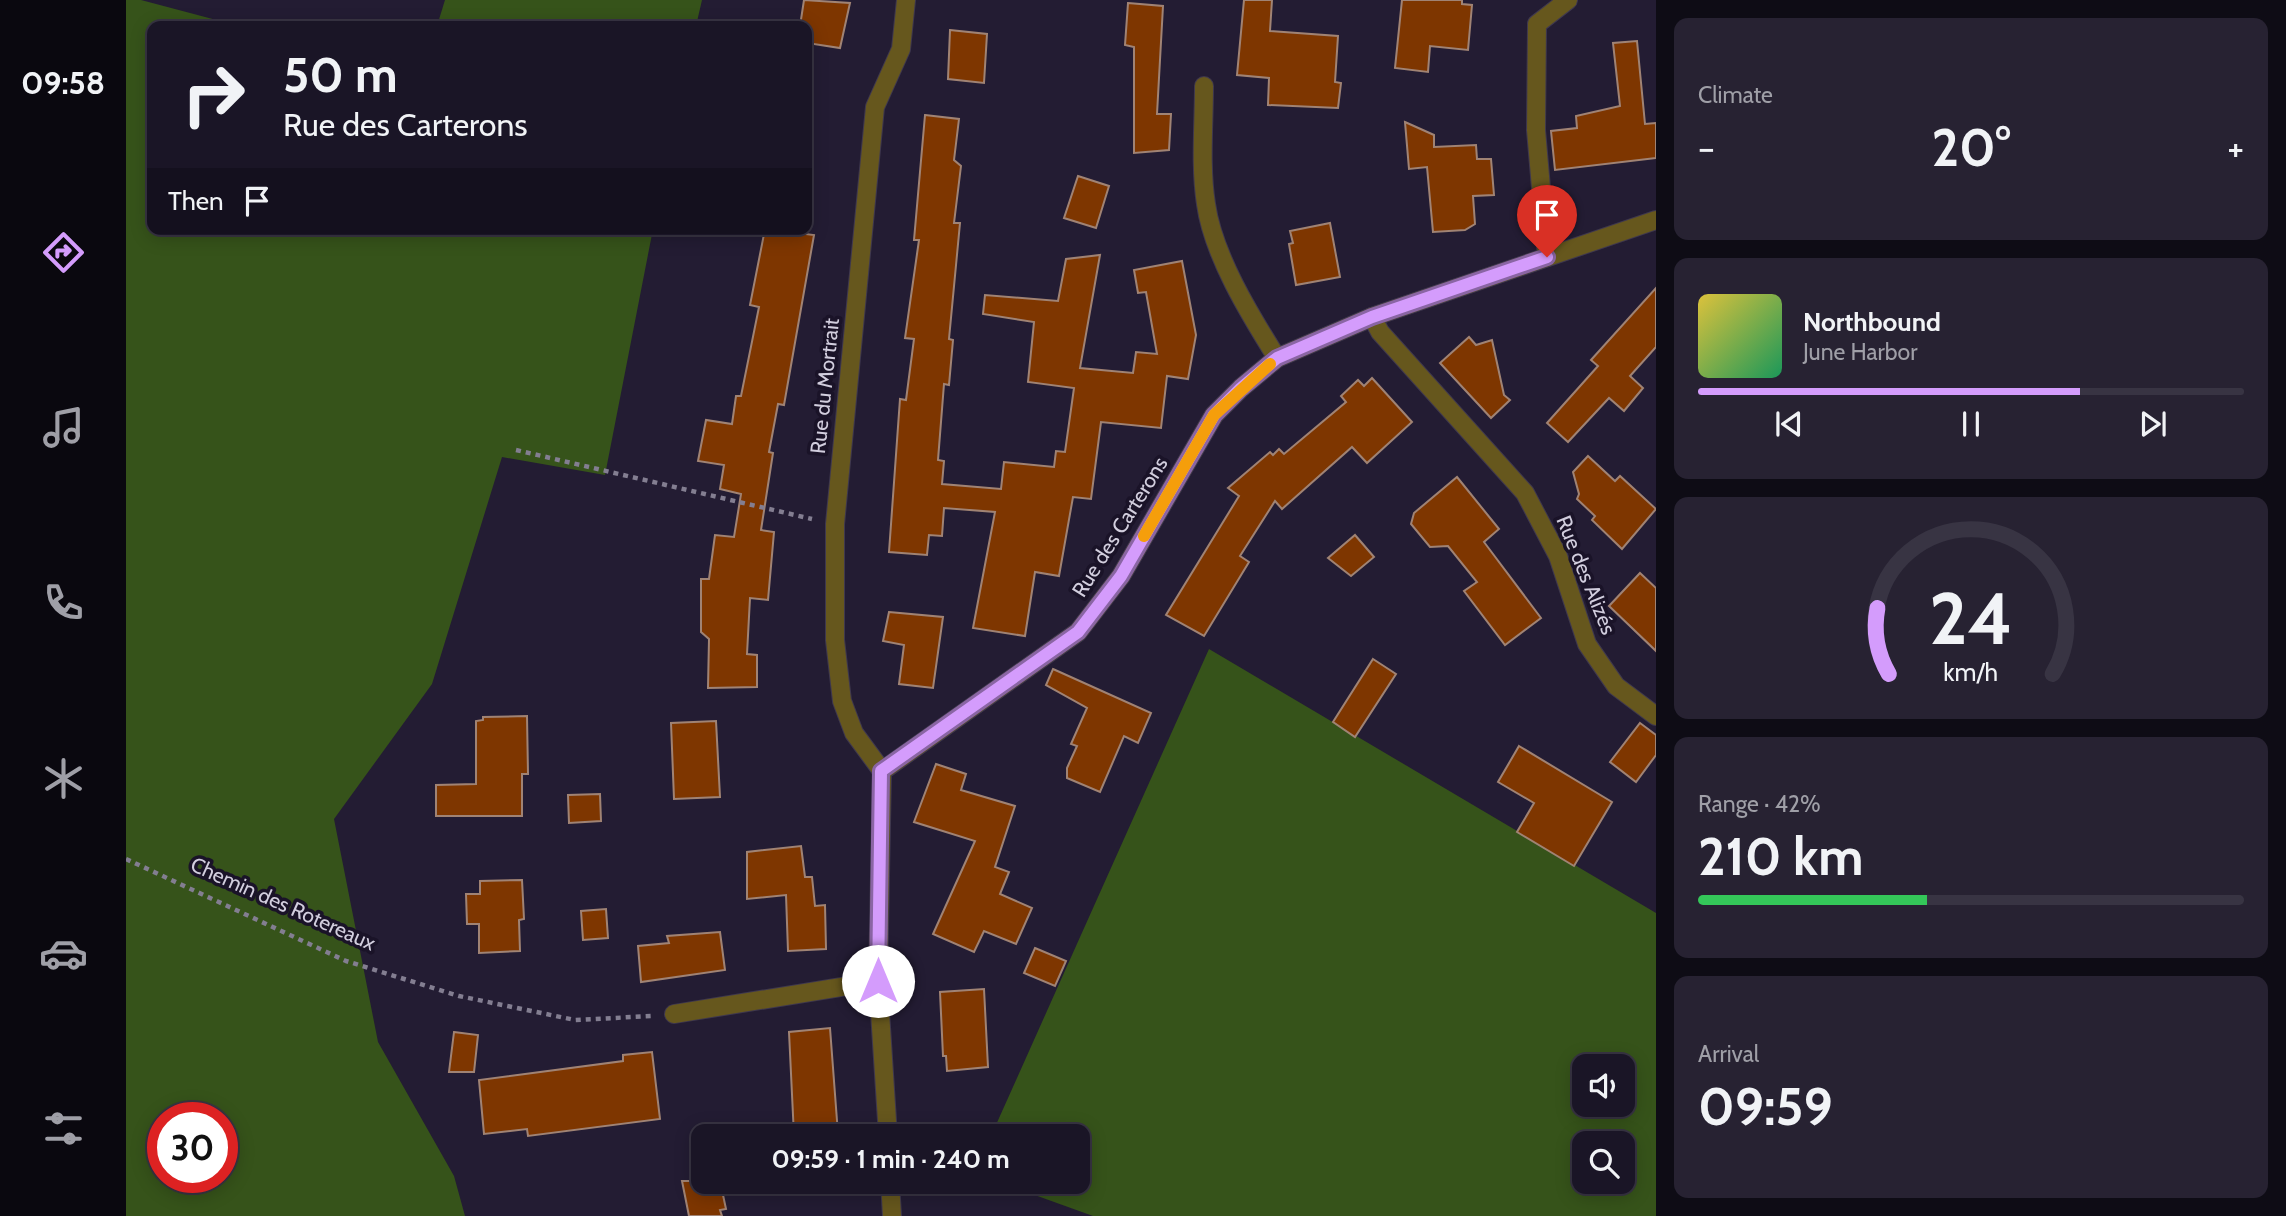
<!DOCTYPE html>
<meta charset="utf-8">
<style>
:root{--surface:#1a1526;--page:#272232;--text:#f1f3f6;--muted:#9f9fa7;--line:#383443;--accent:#d49cfc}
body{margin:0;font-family:Cabin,sans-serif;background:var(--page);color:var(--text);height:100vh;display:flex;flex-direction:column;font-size:26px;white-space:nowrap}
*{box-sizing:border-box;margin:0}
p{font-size:23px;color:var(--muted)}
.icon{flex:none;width:38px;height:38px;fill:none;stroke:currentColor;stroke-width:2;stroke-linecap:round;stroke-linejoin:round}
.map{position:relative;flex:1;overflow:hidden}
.sheet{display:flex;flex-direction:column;gap:18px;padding:18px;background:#0e0c15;width:630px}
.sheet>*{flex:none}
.guide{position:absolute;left:21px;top:21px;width:665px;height:214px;border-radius:14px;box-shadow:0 4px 18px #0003,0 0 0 2px var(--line);background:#1a1526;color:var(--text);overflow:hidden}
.tools{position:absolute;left:1446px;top:1054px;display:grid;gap:14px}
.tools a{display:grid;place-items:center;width:63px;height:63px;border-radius:14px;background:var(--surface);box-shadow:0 4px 18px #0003,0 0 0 2px var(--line);font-size:35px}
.speed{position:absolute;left:21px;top:1102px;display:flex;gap:14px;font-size:35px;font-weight:700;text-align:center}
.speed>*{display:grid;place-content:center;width:91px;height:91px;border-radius:50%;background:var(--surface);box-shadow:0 4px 18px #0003,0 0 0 2px var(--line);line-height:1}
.speed .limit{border:10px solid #d22;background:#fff;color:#111}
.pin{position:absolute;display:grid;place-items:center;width:60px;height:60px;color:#fff;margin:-72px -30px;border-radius:50% 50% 50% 0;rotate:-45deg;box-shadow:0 0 7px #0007}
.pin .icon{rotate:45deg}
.me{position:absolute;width:77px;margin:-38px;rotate:0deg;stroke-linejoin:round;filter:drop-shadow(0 0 5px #0008)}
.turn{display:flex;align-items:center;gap:24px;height:147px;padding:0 21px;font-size:32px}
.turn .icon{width:91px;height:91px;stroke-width:2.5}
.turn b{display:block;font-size:49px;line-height:60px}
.then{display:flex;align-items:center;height:66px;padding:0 21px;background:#0003;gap:14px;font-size:26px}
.big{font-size:52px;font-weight:700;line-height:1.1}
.sheet .widget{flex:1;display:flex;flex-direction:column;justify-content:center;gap:10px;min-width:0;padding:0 24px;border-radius:14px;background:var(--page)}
.sheet .dial{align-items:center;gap:0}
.dial svg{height:182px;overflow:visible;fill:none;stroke:var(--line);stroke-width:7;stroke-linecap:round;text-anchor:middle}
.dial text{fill:var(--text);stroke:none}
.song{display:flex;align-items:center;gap:21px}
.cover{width:84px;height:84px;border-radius:10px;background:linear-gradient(135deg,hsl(50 70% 55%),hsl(150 70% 35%))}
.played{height:7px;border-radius:4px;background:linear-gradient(90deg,var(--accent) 70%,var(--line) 70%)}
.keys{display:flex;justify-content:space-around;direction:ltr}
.heat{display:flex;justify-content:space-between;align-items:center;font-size:38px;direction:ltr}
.charge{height:10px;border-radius:5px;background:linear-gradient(90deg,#34c759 42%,var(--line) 0)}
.trip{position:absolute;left:565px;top:1124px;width:399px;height:70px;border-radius:14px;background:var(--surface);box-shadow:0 4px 18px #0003,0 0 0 2px var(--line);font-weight:700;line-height:70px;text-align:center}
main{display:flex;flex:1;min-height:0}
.dock{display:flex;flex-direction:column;width:126px;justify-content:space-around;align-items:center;background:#0a080f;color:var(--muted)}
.dock .icon{width:49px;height:49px}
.dock .active{color:var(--accent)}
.dock b{font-size:32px;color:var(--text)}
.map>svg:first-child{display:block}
</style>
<main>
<nav class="dock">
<b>09:58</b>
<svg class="icon active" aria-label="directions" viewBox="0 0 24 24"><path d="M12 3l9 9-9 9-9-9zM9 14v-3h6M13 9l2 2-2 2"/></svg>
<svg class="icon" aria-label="music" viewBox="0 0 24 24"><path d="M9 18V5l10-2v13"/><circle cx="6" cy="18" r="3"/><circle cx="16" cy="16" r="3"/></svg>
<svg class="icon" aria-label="phone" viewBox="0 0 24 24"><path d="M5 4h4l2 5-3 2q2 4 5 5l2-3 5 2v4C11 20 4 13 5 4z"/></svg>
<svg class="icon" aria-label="climate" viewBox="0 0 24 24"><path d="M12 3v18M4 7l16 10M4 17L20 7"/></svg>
<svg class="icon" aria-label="car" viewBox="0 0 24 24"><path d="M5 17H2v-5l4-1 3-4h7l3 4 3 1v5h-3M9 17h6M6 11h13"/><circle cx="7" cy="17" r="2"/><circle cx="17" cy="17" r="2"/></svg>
<svg class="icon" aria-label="filters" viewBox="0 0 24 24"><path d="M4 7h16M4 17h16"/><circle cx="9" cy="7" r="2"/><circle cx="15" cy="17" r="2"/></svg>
</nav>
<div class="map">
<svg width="1530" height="1216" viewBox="0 0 1530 1216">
<rect width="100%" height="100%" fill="#231c33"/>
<!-- green -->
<g fill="#36531a" fill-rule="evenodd">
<path d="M 0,0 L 15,0 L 113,26 L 26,26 L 26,229 L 527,229 L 479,475 L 376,457 L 306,684 L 208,819 L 252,1042 L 328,1176 L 339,1216 L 0,1216 ZM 37,1118 L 96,1118 L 96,1178 L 37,1178 Z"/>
<path d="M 319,0 L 576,0 L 570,26 L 311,26 Z"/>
<path d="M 1083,649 L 1530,913 L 1530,1216 L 967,1216 L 870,1181 L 952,1181 L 952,1136 L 865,1136 ZM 1458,1066 L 1496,1066 L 1496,1104 L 1458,1104 ZM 1458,1143 L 1496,1143 L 1496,1181 L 1458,1181 Z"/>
</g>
<!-- building -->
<g fill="#7e3600" stroke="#a08374" stroke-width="2">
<path d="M 678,0 L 724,3 L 714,48 L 681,43 L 681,26 L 674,26 Z"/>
<path d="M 1118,0 L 1146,0 L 1144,31 L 1212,36 L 1209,82 L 1215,83 L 1212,108 L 1142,105 L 1143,78 L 1111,75 Z"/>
<path d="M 1276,0 L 1336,0 L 1336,4 L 1346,5 L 1342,50 L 1304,46 L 1302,72 L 1269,68 Z"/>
<path d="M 1002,3 L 1037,6 L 1031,114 L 1045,114 L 1043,150 L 1008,153 L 1008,47 L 999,45 Z"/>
<path d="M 824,30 L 861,34 L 858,83 L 822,79 Z"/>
<path d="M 1511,41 L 1519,124 L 1530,123 L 1530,158 L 1429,170 L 1425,131 L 1451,128 L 1450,116 L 1494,106 L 1487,43 Z"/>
<path d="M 799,115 L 833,119 L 828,160 L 835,166 L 828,223 L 834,223 L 823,339 L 827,340 L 823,385 L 818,384 L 812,460 L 818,461 L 816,484 L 875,489 L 878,462 L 928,467 L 930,451 L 939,452 L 948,388 L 902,382 L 908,322 L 857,314 L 859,295 L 932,301 L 940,259 L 974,255 L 954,368 L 1007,373 L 1010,352 L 1031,354 L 1020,292 L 1012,293 L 1008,270 L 1056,261 L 1070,335 L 1062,379 L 1041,376 L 1035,428 L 975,422 L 965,499 L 947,497 L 933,576 L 909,572 L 899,636 L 847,628 L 869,512 L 818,508 L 816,536 L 803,535 L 801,555 L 763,552 L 774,399 L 780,400 L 788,339 L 779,338 L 793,240 L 788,240 Z"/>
<path d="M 1279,122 L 1308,135 L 1308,147 L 1350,145 L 1351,159 L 1365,159 L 1368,195 L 1347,196 L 1349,224 L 1339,230 L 1307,232 L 1301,167 L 1283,169 Z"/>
<path d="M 952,176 L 983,186 L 970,228 L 938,218 Z"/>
<path d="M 1204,223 L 1214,277 L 1170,285 L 1163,244 L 1167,243 L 1164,231 Z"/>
<path d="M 639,229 L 688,235 L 658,405 L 652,404 L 643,452 L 647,453 L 635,530 L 648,532 L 642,600 L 624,598 L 621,654 L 631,655 L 631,687 L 582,688 L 583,639 L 575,632 L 575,579 L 583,579 L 589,535 L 608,537 L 615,494 L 594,489 L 598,465 L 572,461 L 580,420 L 606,424 L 610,396 L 615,396 L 633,307 L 624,305 Z"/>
<path d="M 1530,288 L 1530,347 L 1504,376 L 1517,388 L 1498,411 L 1483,398 L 1442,442 L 1421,423 L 1472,366 L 1465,360 Z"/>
<path d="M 1343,337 L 1350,345 L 1366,340 L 1378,395 L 1384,400 L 1365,418 L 1314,363 Z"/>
<path d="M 1246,378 L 1286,422 L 1241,463 L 1226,447 L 1156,509 L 1149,501 L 1114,556 L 1123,562 L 1078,636 L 1040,615 L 1113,496 L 1102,488 L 1144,452 L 1147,455 L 1153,449 L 1158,454 L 1220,402 L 1215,396 L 1232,380 L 1238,386 Z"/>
<path d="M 1462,456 L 1489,481 L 1494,476 L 1530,509 L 1496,549 L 1466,520 L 1469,516 L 1451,499 L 1453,494 L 1447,472 Z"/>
<path d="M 1331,477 L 1373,529 L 1358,542 L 1415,618 L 1379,645 L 1338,591 L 1351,582 L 1322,546 L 1304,547 L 1285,524 L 1288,513 Z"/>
<path d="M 1229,535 L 1248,557 L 1225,576 L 1202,558 Z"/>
<path d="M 1514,573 L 1530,588 L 1530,651 L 1483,606 Z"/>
<path d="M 763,612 L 817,617 L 807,688 L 773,684 L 778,645 L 757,641 Z"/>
<path d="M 1247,659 L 1270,674 L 1229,737 L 1207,722 Z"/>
<path d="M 927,669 L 1025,713 L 1012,743 L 998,736 L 974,792 L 941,778 L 941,768 L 951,746 L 945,744 L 961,708 L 920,685 Z"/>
<path d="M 401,716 L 402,774 L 396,774 L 396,816 L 310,816 L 310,785 L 350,784 L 350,721 L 357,720 L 357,717 Z"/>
<path d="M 590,721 L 594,797 L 548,799 L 545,723 Z"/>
<path d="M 1514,723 L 1530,735 L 1530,755 L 1510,782 L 1484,762 Z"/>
<path d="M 1393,746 L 1486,802 L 1448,866 L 1391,832 L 1408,803 L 1372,782 Z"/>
<path d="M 810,764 L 840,774 L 835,790 L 889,806 L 869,867 L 883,872 L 874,894 L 906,908 L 890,944 L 858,931 L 848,952 L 807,934 L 849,841 L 788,822 Z"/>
<path d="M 474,794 L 475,821 L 443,823 L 442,795 Z"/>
<path d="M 675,846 L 679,877 L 686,877 L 689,906 L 699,905 L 700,949 L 662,951 L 660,895 L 621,899 L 621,852 Z"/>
<path d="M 396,880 L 398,919 L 393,920 L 394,951 L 353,953 L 353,924 L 341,924 L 340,894 L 354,894 L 354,881 Z"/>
<path d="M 480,909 L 482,938 L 457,940 L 455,911 Z"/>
<path d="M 594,932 L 599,970 L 515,982 L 512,946 L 543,943 L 541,936 Z"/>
<path d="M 909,948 L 940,961 L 929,986 L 898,973 Z"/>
<path d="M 858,989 L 862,1067 L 821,1071 L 820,1056 L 817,1056 L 814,992 Z"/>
<path d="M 704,1028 L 712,1134 L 668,1136 L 663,1032 Z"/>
<path d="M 328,1032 L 352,1035 L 348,1072 L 323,1072 Z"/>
<path d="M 526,1052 L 534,1119 L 402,1136 L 401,1129 L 358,1134 L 353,1080 L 497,1061 L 497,1055 Z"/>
<path d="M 556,1181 L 594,1181 L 600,1209 L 594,1210 L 596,1216 L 563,1216 Z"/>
</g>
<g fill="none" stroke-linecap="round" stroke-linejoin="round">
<defs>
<g id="lane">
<path d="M 1078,86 C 1078,124 1074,166 1080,204 C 1087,255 1124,315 1151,358"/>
<path d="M 1421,257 L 1410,130 L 1411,24 L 1442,0"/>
<path d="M 548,1014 L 752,981"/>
</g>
<g id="street">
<path d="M 1246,317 L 1254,332 L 1399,493 L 1432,556 L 1461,644 L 1490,686 L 1530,716"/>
<path d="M 756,771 L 728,733 L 716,701 L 709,640 L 709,524 L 749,107 L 775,49 L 780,0"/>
<path d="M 762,1136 L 752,981 L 756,771 L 952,632 L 995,576 L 1088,415 L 1115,388 L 1151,358 L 1246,317 L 1530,220"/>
<path d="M 764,1181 L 766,1216"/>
</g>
</defs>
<!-- lane casing -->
<use href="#lane" stroke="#3f384e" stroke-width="20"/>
<!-- street casing -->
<use href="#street" stroke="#3f384e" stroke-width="20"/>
<!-- path -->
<g stroke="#837e91" stroke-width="4.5" stroke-dasharray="5 5" stroke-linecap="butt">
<path d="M 390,450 L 686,519"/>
<path d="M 0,859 L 220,961 L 333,996 L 449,1020 L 526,1016"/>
</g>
<!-- lane -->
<use href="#lane" stroke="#66571d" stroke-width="18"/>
<!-- street -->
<use href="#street" stroke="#66571d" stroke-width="18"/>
</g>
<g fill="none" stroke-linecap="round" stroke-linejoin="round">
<defs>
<path id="route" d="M 752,981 L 755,771 L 952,632 L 995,576 L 1088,415 L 1115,388 L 1151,358 L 1246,317 L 1421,257"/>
</defs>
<!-- route casing -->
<use href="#route" stroke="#8a65a4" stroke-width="18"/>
<!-- route -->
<use href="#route" stroke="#d49cfc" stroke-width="12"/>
<!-- slow -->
<path stroke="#f59e0b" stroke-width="12" d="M 1018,536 L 1088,415 L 1144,364"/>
</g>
<g text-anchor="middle" stroke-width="7" stroke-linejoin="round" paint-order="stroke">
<!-- street labels -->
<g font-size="21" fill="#d2cede" stroke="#1a1328">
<text transform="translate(699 386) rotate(-84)" y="7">Rue du Mortrait</text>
<text transform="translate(994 527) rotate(-58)" y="7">Rue des Carterons</text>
<text transform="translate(1460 575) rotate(68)" y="7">Rue des Alizés</text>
<text transform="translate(157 904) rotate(24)" y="7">Chemin des Rotereaux</text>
</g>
</g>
</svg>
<div class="tools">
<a><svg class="icon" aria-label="sound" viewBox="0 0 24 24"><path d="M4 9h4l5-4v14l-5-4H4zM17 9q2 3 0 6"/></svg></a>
<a><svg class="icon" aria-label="search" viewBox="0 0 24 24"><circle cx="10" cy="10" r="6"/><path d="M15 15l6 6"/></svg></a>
</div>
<div class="speed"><div class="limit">30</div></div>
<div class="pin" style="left:1421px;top:257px;background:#d93025"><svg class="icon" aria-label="arrive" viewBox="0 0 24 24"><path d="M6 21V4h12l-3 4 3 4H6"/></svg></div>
<svg class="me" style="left:752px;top:981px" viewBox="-20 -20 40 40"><circle r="19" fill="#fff"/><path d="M0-13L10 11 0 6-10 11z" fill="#d49cfc"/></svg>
<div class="trip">09:59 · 1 min · 240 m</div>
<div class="guide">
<div class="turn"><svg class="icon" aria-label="right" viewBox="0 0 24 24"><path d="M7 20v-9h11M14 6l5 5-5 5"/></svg><div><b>50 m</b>Rue des Carterons</div></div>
<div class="then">Then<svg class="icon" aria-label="arrive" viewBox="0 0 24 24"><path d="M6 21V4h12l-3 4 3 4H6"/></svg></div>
</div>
</div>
<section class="sheet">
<div class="widget"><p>Climate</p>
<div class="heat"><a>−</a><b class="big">20°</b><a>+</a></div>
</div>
<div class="widget">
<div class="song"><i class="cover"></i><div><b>Northbound</b><p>June Harbor</p></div></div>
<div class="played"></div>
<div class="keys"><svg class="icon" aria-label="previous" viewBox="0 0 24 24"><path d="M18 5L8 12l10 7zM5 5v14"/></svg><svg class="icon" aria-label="pause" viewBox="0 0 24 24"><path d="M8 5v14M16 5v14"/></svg><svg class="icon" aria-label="next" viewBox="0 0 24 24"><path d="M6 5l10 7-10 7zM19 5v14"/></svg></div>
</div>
<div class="widget dial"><svg viewBox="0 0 100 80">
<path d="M14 69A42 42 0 1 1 86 69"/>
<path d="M14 69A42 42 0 0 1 9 40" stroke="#d49cfc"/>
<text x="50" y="56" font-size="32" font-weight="700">24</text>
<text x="50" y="72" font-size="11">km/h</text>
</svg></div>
<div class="widget"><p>Range · 42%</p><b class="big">210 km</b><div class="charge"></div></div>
<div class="widget"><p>Arrival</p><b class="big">09:59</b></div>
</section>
</main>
